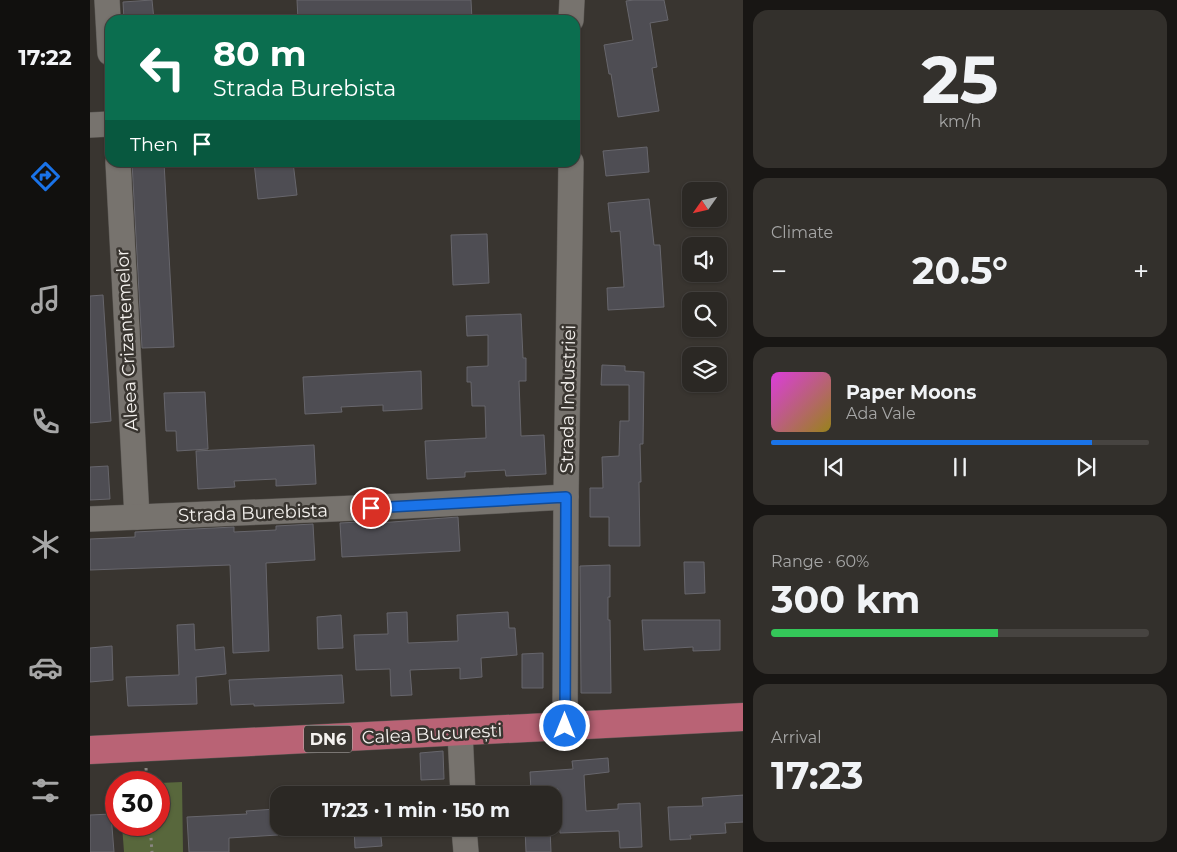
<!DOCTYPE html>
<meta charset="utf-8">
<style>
:root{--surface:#2b2824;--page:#33302c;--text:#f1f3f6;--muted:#a6a6a6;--line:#474441;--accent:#1a73e8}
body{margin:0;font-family:Montserrat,sans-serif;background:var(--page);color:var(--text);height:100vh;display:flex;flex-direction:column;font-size:19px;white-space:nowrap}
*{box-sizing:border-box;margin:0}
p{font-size:16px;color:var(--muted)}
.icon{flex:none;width:28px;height:28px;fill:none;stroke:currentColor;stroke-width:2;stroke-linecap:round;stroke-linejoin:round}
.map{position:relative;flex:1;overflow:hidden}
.details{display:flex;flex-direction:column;gap:10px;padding:10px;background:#181614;width:434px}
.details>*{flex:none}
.top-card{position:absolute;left:15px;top:15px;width:475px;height:152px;border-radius:15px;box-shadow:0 1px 4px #0004,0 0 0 1px var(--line);background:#0b6e4f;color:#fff;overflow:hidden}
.needle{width:32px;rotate:236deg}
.fabs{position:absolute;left:592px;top:182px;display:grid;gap:10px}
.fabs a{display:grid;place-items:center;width:45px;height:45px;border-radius:10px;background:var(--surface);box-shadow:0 1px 4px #0004,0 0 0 1px var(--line);font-size:25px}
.speed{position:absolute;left:15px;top:771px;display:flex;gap:10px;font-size:25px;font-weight:700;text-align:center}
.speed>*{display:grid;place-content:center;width:65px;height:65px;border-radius:50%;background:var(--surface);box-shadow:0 1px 4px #0004,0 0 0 1px var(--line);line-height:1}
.speed .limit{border:8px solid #d22;background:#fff;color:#111}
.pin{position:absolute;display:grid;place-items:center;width:42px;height:42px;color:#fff;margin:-21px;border:2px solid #fff;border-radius:50%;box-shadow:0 1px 5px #0007}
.me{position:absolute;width:55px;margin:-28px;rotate:0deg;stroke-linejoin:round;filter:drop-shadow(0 0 4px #0008)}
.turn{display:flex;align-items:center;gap:18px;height:105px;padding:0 25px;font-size:22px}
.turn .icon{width:65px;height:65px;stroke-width:2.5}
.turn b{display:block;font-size:35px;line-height:42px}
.then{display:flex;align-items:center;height:48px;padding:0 25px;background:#0003;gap:10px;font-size:19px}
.big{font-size:38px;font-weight:700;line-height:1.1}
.details .card{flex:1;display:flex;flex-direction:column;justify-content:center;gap:8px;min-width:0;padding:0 18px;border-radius:15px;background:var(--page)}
.details .dial{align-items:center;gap:0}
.dial b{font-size:65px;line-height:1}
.song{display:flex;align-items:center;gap:15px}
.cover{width:60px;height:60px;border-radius:8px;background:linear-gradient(135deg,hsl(300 70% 55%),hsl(50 70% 35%))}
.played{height:5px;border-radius:2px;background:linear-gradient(90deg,var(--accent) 85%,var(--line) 85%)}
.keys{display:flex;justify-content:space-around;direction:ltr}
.heat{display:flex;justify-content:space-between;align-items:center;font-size:28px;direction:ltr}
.charge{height:8px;border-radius:4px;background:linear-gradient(90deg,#34c759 60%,var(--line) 0)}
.trip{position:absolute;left:180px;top:786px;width:292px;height:50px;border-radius:15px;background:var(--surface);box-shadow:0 1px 4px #0004,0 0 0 1px var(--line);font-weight:700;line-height:50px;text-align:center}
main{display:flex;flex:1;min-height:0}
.menu{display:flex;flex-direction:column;width:90px;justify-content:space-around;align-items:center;background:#11100e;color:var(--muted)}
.menu .icon{width:35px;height:35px}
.menu .current{color:var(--accent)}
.menu b{font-size:22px;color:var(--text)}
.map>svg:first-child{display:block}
</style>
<main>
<nav class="menu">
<b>17:22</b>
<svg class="icon current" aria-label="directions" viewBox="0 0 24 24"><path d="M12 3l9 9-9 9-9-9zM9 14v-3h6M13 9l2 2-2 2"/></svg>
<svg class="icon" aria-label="music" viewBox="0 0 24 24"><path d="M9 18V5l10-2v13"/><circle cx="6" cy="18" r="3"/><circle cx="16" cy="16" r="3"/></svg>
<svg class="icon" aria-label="phone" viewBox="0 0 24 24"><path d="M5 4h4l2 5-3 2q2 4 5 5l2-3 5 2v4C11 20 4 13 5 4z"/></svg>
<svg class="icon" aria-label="climate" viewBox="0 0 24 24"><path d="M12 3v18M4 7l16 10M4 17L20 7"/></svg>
<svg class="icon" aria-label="car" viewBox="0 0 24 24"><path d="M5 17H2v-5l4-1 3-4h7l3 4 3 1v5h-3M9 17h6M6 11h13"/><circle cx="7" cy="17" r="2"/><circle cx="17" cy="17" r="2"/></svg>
<svg class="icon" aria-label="filters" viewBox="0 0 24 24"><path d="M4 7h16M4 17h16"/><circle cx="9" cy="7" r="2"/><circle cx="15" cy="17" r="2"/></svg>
</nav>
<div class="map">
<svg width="654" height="852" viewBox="0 0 654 852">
<rect width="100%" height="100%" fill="#393530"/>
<!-- green -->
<path fill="#58673c" d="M 92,782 L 93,852 L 34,852 L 32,825 L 69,825 L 69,783 Z"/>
<!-- building -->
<g fill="#4e4d53" stroke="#67666c">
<path d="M 62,0 L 64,20 L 34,20 L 33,2 Z"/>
<path d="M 207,0 L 381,0 L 382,20 L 208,20 Z"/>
<path d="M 544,0 L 574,0 L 578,20 L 560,23 L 567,67 L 562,68 L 569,111 L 528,117 L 521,74 L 519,74 L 514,45 L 543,40 L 536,1 Z"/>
<path d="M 557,147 L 559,172 L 516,176 L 513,151 Z"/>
<path d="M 42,162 L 74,162 L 84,347 L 52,348 Z"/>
<path d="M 164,162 L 203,162 L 207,195 L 168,199 Z"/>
<path d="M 559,199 L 564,245 L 570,245 L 574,307 L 518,310 L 517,288 L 534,287 L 530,231 L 521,232 L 518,203 Z"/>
<path d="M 397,234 L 399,283 L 363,285 L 361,235 Z"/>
<path d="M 13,295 L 21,421 L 0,423 L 0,296 Z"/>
<path d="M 431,314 L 433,358 L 436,358 L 436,381 L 429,381 L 431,436 L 454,435 L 456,474 L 416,476 L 415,470 L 375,472 L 375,477 L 337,479 L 335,441 L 396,438 L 395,406 L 382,406 L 381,382 L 377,382 L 377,367 L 398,366 L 398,335 L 377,336 L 376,316 Z"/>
<path d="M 512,365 L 535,366 L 535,371 L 554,372 L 553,444 L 550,444 L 551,482 L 549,482 L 550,546 L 519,546 L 519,517 L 500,517 L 500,488 L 513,488 L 512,457 L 529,456 L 530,421 L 539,421 L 539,385 L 511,385 Z"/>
<path d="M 331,371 L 332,409 L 293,411 L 293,405 L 251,407 L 252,412 L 215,414 L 213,377 Z"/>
<path d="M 115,392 L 118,449 L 87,451 L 86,431 L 76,431 L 74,393 Z"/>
<path d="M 224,445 L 226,484 L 186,486 L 186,479 L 144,481 L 145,487 L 108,489 L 106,451 Z"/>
<path d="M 18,466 L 20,499 L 0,500 L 0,467 Z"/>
<path d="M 368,517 L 370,551 L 252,557 L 250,523 L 289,521 L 289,523 Z"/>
<path d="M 223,524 L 225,560 L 176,563 L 179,651 L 143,653 L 140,565 L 0,570 L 0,539 L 45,537 L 45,532 L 144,527 L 144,532 L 186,530 L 186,526 Z"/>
<path d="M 594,562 L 614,562 L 615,593 L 595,594 Z"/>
<path d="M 520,565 L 520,597 L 518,597 L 518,620 L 520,620 L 521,693 L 491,693 L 490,566 Z"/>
<path d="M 317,612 L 318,643 L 368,641 L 367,615 L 418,612 L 419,628 L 425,628 L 427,655 L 391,658 L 392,677 L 370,679 L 370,668 L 320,670 L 322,695 L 301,696 L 300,669 L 266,670 L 264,635 L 298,634 L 297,613 Z"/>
<path d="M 251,615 L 253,648 L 228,649 L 227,617 Z"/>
<path d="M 552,620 L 630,620 L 630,650 L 603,651 L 603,647 L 554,650 Z"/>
<path d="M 104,624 L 105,650 L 134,647 L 136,674 L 106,677 L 107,704 L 38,706 L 36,677 L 89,675 L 87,625 Z"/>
<path d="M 22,646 L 23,680 L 0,682 L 0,648 Z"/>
<path d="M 453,653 L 453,688 L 432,688 L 432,654 Z"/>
<path d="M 252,675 L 254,703 L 164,706 L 164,704 L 141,705 L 139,680 Z"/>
<path d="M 353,751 L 354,779 L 331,780 L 330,753 Z"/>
<path d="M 518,758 L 519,772 L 494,775 L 496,811 L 528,809 L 528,804 L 550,803 L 552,847 L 530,848 L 529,831 L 470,833 L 468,789 L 441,791 L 440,772 L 483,769 L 482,761 Z"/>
<path d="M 654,795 L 654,822 L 635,823 L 636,833 L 600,835 L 601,839 L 580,840 L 578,807 L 613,806 L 612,798 Z"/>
<path d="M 186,809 L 188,835 L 139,838 L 139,852 L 99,852 L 97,817 L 157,814 L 156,811 Z"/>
<path d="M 21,814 L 24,852 L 0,852 L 0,815 Z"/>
<path d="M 264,828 L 290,828 L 292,846 L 265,848 Z"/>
<path d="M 435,828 L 460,828 L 461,852 L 436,852 Z"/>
</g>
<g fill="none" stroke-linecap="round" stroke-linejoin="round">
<defs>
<g id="minor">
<path d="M 17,0 L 20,53"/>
<path d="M 481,20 L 482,0"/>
<path d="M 0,125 L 20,124"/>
<path d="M 28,162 L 47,517"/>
<path d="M 0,519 L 314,506 L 476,497"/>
<path d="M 475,726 L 476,497 L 481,162"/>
<path d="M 370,732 L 373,795"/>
<path d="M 374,828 L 376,852"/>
</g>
<path id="major" d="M 0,750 L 654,717"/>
</defs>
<!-- minor casing -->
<use href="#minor" stroke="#575450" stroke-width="26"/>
<!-- major casing -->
<use href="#major" stroke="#575450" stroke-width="29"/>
<!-- path -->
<g stroke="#8a8682" stroke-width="3" stroke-dasharray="2.5 4" stroke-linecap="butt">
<path d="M 56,768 L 57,782"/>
<path d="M 60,825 L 62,852"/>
</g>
<!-- minor -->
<use href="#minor" stroke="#77736e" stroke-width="25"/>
<!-- major -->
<use href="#major" stroke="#b96375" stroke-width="28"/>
</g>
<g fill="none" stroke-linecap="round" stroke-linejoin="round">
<defs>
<path id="route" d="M 281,508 L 476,497 L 475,726"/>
</defs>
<!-- route casing -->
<use href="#route" stroke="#114b97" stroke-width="12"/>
<!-- route -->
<use href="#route" stroke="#1a73e8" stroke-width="9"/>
</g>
<g text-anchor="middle" stroke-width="5" stroke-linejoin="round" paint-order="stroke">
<!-- shield labels -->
<rect fill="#393530" stroke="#bdb9b6" stroke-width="1" x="214" y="725.5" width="48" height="27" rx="4"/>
<g font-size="16" font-weight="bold" fill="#f5f2ef">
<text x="238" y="745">DN6</text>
</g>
<!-- street labels -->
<g font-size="18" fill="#f5f2ef" stroke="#393530">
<text transform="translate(37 340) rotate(-93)" y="6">Aleea Crizantemelor</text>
<text transform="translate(478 399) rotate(-89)" y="6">Strada Industriei</text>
<text transform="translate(163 513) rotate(-2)" y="6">Strada Burebista</text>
<text transform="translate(342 734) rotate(-3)" y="6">Calea București</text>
</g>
</g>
</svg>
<div class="fabs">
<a><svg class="needle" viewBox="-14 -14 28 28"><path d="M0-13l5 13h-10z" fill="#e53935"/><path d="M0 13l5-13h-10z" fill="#a6a6a6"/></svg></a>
<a><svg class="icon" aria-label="sound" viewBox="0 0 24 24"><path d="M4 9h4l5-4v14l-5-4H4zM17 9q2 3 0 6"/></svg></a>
<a><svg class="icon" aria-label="search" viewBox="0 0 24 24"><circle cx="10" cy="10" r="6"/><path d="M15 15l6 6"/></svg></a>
<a><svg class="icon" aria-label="layers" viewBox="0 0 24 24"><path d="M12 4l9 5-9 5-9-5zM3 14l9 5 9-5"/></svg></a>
</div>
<div class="speed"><div class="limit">30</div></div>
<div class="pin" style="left:281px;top:508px;background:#d93025"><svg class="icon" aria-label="arrive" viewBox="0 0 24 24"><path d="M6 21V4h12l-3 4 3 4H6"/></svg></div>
<svg class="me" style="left:475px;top:726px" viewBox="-20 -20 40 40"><circle r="17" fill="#1a73e8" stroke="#fff" stroke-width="3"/><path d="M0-11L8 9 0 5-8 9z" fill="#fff"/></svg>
<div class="trip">17:23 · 1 min · 150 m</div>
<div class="top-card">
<div class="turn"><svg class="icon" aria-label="left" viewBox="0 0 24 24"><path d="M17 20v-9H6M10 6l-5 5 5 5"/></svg><div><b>80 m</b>Strada Burebista</div></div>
<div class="then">Then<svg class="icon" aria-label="arrive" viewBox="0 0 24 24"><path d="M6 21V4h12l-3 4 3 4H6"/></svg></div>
</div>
</div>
<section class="details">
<div class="card dial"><b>25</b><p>km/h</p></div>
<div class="card"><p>Climate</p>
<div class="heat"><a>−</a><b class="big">20.5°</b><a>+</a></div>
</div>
<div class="card">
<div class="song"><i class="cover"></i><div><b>Paper Moons</b><p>Ada Vale</p></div></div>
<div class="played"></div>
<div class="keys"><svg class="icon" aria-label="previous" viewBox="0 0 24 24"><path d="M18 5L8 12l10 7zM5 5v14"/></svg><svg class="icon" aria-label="pause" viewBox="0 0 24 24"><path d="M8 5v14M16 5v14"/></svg><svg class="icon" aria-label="next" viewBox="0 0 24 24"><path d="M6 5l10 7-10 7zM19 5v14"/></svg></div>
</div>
<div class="card"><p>Range · 60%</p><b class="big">300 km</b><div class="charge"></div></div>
<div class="card"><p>Arrival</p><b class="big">17:23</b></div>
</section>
</main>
